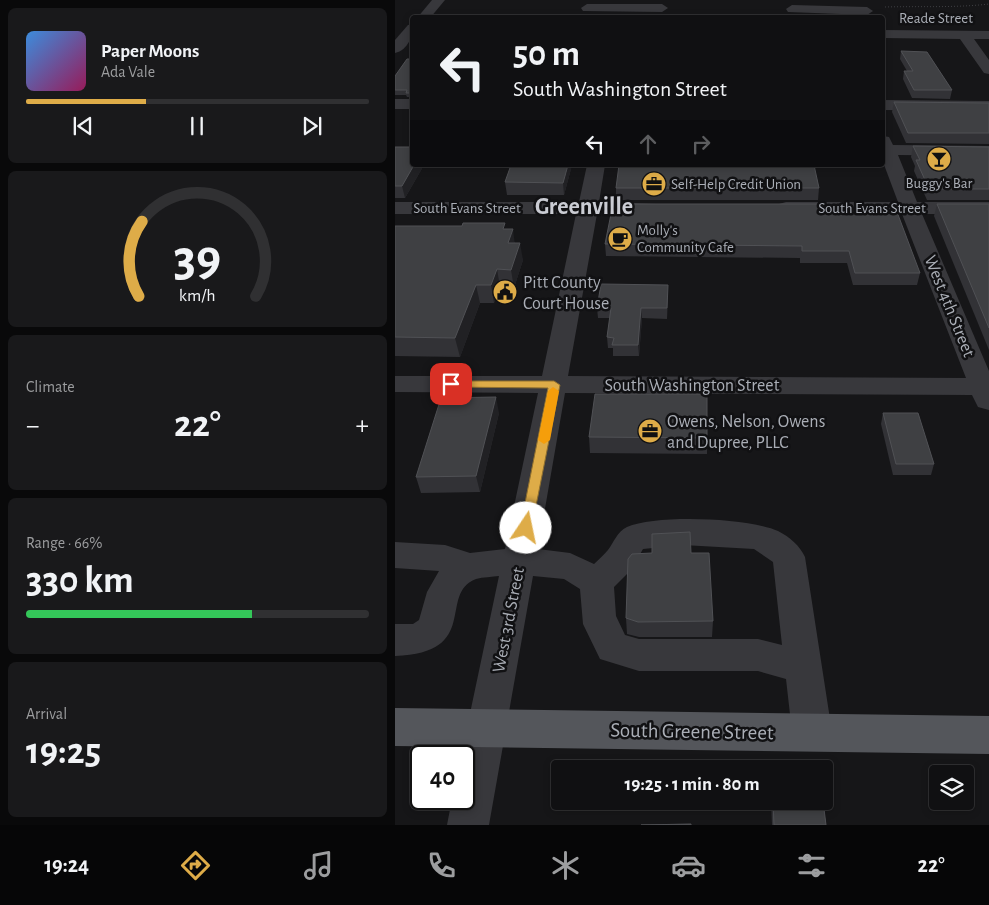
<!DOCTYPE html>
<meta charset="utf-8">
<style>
:root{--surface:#101012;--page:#19191b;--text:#f1f3f6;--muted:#9c9d9f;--line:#303032;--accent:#deac48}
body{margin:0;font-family:"Alegreya Sans",sans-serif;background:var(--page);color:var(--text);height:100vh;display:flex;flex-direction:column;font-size:19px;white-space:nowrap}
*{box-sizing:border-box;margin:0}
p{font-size:16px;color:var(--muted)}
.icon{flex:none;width:28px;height:28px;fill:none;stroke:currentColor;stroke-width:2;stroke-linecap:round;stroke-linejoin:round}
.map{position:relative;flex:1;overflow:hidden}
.side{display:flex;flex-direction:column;gap:8px;padding:8px;background:#09090a;width:395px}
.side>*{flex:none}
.banner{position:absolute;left:15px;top:15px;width:475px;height:152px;border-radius:5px;box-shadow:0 2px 8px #0003,0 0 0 1px var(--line);background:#101012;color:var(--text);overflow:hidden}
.controls{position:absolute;left:534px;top:765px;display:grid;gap:10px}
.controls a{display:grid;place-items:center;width:45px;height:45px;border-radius:5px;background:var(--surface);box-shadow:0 2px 8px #0003,0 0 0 1px var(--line);font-size:25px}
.speed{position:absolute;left:15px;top:745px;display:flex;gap:10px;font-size:25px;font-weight:700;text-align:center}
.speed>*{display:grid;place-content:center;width:65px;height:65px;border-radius:50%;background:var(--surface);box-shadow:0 2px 8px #0003,0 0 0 1px var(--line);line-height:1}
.speed .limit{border:2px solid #111;border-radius:8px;background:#fff;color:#111}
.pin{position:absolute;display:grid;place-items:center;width:42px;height:42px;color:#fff;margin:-21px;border-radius:10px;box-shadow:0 2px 8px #0006}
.me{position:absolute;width:55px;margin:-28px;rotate:11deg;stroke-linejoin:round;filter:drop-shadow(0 0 4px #0008)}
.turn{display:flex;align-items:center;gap:18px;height:105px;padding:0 20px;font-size:22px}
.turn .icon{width:65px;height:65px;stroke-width:2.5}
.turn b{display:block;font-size:35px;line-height:42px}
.lanes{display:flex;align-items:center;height:48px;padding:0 20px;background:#0003;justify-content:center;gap:25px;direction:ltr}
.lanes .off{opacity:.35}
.big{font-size:38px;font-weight:600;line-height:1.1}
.side .tile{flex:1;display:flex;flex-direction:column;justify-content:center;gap:8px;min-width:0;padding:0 18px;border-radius:8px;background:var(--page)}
.side .dial{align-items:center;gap:0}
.dial svg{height:130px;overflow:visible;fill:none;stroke:var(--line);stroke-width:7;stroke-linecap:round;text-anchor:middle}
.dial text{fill:var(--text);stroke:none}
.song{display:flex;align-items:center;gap:15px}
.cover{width:60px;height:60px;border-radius:8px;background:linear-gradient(135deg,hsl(210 70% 55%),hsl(330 70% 35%))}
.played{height:5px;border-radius:2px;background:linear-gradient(90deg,var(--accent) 35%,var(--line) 35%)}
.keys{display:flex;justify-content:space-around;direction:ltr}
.heat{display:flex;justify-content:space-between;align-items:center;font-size:28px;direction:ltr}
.charge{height:8px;border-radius:4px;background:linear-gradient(90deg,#34c759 66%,var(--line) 0)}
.trip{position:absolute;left:156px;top:760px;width:282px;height:50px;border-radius:5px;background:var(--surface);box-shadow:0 2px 8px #0003,0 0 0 1px var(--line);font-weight:600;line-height:50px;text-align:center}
.tab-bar{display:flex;height:80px;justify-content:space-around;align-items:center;background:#060607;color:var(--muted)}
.tab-bar .icon{width:35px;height:35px}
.tab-bar .current{color:var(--accent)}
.tab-bar b{font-size:22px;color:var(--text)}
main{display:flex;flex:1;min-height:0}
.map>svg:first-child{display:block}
</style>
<main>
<section class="side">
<div class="tile">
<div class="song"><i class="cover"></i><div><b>Paper Moons</b><p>Ada Vale</p></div></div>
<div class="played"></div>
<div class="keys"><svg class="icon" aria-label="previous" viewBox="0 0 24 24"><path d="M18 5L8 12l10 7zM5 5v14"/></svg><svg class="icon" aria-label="pause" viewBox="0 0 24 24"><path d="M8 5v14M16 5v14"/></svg><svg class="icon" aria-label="next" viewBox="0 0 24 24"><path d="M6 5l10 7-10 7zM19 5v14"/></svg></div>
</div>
<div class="tile dial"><svg viewBox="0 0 100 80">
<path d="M14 69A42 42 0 1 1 86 69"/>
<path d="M14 69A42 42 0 0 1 16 23" stroke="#deac48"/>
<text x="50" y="56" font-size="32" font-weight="700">39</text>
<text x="50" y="72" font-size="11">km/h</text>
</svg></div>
<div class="tile"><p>Climate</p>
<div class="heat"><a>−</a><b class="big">22°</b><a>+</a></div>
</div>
<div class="tile"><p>Range · 66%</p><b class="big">330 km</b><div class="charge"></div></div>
<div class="tile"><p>Arrival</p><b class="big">19:25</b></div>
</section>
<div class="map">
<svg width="594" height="825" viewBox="0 0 594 825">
<rect width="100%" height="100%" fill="#161618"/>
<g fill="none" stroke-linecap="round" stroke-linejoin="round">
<!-- path -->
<path stroke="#3e3f43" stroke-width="1" stroke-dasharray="1 2" stroke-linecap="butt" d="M 490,7 C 525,6 560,8 594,4"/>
<!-- minor -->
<g fill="#38383c" fill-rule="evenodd">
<path d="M 37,0 L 50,0 L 35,18 L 22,18 Z"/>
<path d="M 192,4 L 267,4 L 273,8 L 267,12 L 188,11 L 186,8 Z"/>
<path d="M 397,5 L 472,7 L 478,11 L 472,15 L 393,12 L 391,9 Z"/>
<path d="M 18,24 C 18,36 13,50 0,53 L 0,40 L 13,25 Z"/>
<path d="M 488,30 L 594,31 L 594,39 L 579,39 L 594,60 L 594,74 L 589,73 L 565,39 L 488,38 Z"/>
<rect x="0" y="99" width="18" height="10"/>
<path d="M 488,100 L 594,101 L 594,111 L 488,110 Z"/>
<path d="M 488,136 L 494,137 L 498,145 L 594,146 L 594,156 L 503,155 L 522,202 L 594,202 L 594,214 L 527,214 L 594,371 L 594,410 L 583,407 L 577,395 L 170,393 L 143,549 L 175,553 L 199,564 C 204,559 209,555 213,550 C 219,542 222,532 232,527 C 262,514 354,518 383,531 C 395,537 405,546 410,557 L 437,732 L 431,745 L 417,751 L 403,745 L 397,732 L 391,679 L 363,671 L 244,671 L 205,659 L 188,624 L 185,589 L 169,579 L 138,576 L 94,825 L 52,825 L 57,799 L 69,799 L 69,756 L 66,756 L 104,576 C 97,577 88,577 81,579 C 42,594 87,653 0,656 L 0,624 L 18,624 L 24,620 L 32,592 L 44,571 L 0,568 L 0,542 L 50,545 L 75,553 L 110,549 L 143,393 L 0,392 L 0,376 L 147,376 L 181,214 L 0,214 L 0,202 L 184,202 L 192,165 L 210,165 L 204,202 L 262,204 L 265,208 L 262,212 L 255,214 L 202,214 L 173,376 L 571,378 L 507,214 L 391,214 L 384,212 L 381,208 L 384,204 L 391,202 L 503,202 L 488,162 ZM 288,545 L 359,549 L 378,562 L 387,645 L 363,639 L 244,639 L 230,635 L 221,616 L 219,587 L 236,570 L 248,549 Z"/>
</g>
<!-- major -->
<path fill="#54565b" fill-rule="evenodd" d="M 0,708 L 594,716 L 594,754 L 0,746 Z"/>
</g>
<!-- wall -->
<g fill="#323236">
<path d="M 506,51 L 557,90 L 555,99 L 517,98 L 508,79 L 509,71 L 512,71 L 505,59 Z"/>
<path d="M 18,59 L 18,97 L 12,97 L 11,95 L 0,95 L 0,76 Z"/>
<path d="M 499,102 L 594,103 L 594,144 L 511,143 L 497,112 Z"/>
<path d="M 518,146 L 594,147 L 594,200 L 532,200 L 519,171 L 520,166 L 516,157 Z"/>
<path d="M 0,147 L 18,165 L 29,165 L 10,198 L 0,198 Z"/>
<path d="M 116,165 L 177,165 L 169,195 L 112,195 L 110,182 Z"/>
<path d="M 221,188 L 424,188 L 423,200 L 221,200 Z"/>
<path d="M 542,204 L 594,204 L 594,350 L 539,216 Z"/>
<path d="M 430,211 L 525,273 L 522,285 L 458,285 L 452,263 L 405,263 L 405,258 L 211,256 L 210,244 Z"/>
<path d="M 0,226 L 111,229 L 120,243 L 128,260 L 119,288 L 105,287 L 99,303 L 85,303 L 65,357 L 0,356 Z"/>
<path d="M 273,295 L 272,319 L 247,318 L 244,356 L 218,356 L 218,348 L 213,348 L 212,337 L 215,318 L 203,318 L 202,308 Z"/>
<path d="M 312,394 L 312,454 L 195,453 L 194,437 Z"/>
<path d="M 104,413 L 85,492 L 26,493 L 21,477 Z"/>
<path d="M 488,413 L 539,464 L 536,475 L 498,475 L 486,424 Z"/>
<path d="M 296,553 L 318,621 L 317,637 L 244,637 L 232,634 L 231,618 Z"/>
<path d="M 376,801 L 428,801 L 431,825 L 377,825 Z"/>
</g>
<!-- shaded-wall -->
<g fill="#212124">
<path d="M 19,165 L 29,165 L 10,198 L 7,186 Z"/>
<path d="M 173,165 L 177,165 L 169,195 L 168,183 Z"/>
<path d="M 118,229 L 120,246 L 113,243 Z"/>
<path d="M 125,243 L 128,260 L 119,288 L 116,270 Z"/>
<path d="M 102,269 L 105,287 L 99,303 L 96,285 Z"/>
<path d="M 81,285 L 85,303 L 65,357 L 60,338 Z"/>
<path d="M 273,285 L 273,295 L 272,319 L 272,308 Z"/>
<path d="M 246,308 L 247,318 L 244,356 L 243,345 Z"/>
<path d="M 101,397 L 104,413 L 85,492 L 81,476 Z"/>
</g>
<!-- building -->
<g fill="#3f4043" stroke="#505155">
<path d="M 506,51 L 532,52 L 557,90 L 519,90 L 509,71 L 518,71 Z"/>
<path d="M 12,59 L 18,59 L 18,93 L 11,93 L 12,90 L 0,90 L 0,76 Z"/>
<path d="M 499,102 L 594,103 L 594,133 L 513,133 Z"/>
<path d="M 518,146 L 594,147 L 594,189 L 534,189 L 521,160 L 525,160 Z"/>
<path d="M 0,147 L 18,147 L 18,165 L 19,165 L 7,186 L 0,186 Z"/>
<path d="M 116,165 L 173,165 L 168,183 L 110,182 Z"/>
<path d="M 224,165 L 419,165 L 424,188 L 221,188 Z"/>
<path d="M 218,204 L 428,204 L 430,211 L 502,212 L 525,273 L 460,273 L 454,251 L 407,251 L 407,246 L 210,244 Z"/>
<path d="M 542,204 L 594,204 L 594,328 Z"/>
<path d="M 68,223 L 110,223 L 108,229 L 118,229 L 113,243 L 125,243 L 116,270 L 102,269 L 96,285 L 81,285 L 60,338 L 0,337 L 0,226 L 67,226 Z"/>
<path d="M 206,284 L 273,285 L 272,308 L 246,308 L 243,345 L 217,345 L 219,338 L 212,337 L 216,308 L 202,308 Z"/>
<path d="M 200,394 L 312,394 L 312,438 L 194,437 Z"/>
<path d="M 101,397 L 81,476 L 21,477 L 46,398 Z"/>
<path d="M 488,413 L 523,413 L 539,464 L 501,464 Z"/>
<path d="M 295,532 L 296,553 L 314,553 L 318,621 L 243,622 L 231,618 L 233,559 L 237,554 L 257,553 L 257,534 Z"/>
<path d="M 378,801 L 428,801 L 431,825 L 379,825 Z"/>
<path d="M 296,824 L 296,825 L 246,825 Z"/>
</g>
<!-- route -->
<path fill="#deac48" stroke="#90702f" d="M 56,381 L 159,381 L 165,385 L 136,531 L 131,533 L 125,528 L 153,388 L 52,387 L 50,384 Z"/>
<!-- slow -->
<path fill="#f59e0b" d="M 158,387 L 164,391 L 155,440 L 149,444 L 143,440 L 153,391 Z"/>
<!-- icons -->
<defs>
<symbol id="bar-disc" viewBox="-11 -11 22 22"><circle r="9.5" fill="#deac48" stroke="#111113"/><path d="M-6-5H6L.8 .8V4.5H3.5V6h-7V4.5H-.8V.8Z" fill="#111"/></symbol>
<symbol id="office-disc" viewBox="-11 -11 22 22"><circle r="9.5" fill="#deac48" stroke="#111113"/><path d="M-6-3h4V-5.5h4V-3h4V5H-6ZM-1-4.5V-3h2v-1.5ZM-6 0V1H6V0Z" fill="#111"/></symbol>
<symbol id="cafe-disc" viewBox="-11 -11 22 22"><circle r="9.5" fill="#deac48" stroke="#111113"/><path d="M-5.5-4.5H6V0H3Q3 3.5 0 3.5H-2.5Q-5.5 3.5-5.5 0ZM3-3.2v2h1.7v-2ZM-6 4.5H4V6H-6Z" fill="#111"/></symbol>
<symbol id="civic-disc" viewBox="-11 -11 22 22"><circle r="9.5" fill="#deac48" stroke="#111113"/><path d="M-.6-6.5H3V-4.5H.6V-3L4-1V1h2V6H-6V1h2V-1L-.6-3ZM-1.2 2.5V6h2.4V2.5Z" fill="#111"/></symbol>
</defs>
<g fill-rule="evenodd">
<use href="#bar-disc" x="530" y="145" width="28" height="28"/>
<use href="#office-disc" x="245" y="170" width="28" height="28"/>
<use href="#cafe-disc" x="211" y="225" width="28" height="28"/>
<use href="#civic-disc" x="96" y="278" width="28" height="28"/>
<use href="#office-disc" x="241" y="417" width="28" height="28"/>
</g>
<g text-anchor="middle" stroke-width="5" stroke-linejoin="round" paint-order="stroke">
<!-- far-street labels -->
<g font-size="15" fill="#aaaeb6" stroke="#111113">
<text x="541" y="23">Reade Street</text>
<text x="72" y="213">South Evans Street</text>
<text x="477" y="213">South Evans Street</text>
</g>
<!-- far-poi labels -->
<g font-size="15" fill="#aaaeb6" stroke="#111113" text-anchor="start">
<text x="544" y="188" text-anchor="middle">Buggy's Bar</text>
<text x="276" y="189">Self-Help Credit Union</text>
<text x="242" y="235">Molly's<tspan x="242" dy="17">Community Cafe</tspan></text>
</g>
<!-- poi labels -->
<g font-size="18" fill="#aaaeb6" stroke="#111113" text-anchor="start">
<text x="128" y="288">Pitt County<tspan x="128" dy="21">Court House</tspan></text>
<text x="272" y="427">Owens, Nelson, Owens<tspan x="272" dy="21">and Dupree, PLLC</tspan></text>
</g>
<!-- street labels -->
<g font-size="18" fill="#aaaeb6" stroke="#111113">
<text transform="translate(555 306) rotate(68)" y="6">West 4th Street</text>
<text x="297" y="391">South Washington Street</text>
<text transform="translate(113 620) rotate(-79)" y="6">West 3rd Street</text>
</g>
<!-- near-street labels -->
<g font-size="21" fill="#aaaeb6" stroke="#111113">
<text transform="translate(297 731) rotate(1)" y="7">South Greene Street</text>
</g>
<!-- far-town labels -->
<g font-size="24" font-weight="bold" fill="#caccd3" stroke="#111113">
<text x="189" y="214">Greenville</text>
</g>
</g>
</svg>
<div class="controls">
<a><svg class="icon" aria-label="layers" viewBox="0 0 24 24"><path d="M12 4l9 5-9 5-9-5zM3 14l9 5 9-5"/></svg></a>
</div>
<div class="speed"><div class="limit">40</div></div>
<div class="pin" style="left:56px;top:384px;background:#d93025"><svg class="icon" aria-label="arrive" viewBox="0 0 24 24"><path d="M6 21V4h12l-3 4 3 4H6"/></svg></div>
<svg class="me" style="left:131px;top:528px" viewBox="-20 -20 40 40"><circle r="19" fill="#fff"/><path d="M0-13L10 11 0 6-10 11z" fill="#deac48"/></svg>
<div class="trip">19:25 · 1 min · 80 m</div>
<div class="banner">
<div class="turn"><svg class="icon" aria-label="left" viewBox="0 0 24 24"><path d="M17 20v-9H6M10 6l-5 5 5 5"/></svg><div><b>50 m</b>South Washington Street</div></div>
<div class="lanes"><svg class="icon" aria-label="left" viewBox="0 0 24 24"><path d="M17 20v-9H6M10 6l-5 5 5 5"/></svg><svg class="icon off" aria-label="ahead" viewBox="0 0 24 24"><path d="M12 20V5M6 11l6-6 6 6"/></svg><svg class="icon off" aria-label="right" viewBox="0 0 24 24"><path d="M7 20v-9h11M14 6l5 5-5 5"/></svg></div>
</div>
</div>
</main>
<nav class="tab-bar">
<b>19:24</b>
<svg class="icon current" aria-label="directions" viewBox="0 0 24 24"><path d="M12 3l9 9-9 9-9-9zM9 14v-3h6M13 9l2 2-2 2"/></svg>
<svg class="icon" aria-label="music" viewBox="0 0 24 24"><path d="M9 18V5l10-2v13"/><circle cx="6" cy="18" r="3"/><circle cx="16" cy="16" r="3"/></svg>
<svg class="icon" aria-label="phone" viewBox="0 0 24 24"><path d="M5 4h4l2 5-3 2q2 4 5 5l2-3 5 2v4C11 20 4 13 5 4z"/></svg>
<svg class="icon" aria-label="climate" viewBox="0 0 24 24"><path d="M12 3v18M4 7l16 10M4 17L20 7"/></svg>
<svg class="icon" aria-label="car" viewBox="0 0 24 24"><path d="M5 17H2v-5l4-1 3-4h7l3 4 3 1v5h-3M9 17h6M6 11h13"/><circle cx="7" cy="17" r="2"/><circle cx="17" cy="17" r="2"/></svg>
<svg class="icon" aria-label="filters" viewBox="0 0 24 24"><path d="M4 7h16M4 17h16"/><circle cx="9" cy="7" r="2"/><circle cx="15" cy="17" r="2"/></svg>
<b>22°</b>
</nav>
